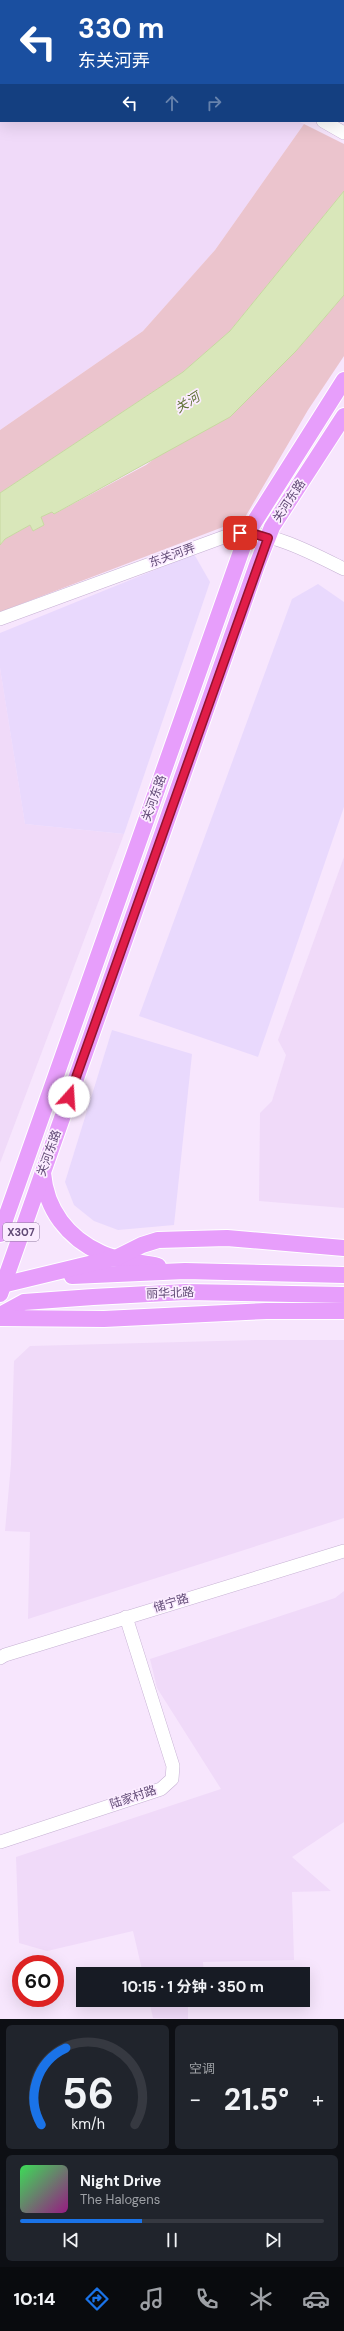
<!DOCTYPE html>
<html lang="zh">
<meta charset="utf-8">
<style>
:root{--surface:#171b24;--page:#20242c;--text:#f1f3f6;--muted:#9ea1a6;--line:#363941;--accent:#1a73e8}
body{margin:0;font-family:"DM Sans","Noto Sans SC",sans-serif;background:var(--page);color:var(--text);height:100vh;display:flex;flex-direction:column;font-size:15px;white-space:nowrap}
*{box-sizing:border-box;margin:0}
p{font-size:13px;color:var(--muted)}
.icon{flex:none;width:22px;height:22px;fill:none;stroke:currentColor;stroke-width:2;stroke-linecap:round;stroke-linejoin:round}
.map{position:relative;height:2019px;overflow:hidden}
.sheet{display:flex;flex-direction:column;gap:6px;padding:6px;background:#0d0f14;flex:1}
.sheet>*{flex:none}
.banner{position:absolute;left:0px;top:0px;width:344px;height:122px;box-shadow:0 4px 16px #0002;background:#1a4fa0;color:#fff;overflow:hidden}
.speed{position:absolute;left:12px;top:1955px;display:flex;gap:8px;font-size:20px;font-weight:700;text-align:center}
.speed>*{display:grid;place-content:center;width:52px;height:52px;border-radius:50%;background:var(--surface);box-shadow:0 4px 16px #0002;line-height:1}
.speed .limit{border:6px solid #d22;background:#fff;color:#111}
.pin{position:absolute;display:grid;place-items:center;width:34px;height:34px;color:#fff;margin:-17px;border-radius:8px;box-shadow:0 2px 6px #0006}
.me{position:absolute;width:44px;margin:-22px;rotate:19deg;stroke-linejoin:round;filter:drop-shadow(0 0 3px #0008)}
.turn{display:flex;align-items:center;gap:14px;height:84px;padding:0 12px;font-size:18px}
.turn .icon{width:52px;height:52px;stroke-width:2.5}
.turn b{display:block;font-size:28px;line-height:34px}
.lanes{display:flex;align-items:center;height:38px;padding:0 12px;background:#0003;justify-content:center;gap:20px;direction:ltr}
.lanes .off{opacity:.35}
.big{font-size:30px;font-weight:700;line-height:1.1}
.sheet .widget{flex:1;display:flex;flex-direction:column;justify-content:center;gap:6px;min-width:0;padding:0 14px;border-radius:6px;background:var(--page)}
.sheet .dial{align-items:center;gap:0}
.dial svg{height:104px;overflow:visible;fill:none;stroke:var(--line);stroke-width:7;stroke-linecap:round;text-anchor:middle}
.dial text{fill:var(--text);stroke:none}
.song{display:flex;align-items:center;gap:12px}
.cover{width:48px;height:48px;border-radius:6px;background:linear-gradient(135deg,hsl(130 70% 55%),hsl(310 70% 35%))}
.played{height:4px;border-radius:2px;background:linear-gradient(90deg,var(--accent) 40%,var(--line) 40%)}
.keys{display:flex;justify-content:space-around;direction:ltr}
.heat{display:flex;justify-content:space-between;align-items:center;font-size:22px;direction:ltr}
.sheet .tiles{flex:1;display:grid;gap:6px;grid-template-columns:1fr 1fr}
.widget:last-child{grid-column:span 2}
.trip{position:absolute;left:76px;top:1967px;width:234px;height:40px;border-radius:0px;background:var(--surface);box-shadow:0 4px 16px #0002;font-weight:700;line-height:40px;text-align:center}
.dock{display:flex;height:64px;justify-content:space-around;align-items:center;background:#090b0e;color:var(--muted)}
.dock .icon{width:28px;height:28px}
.dock .current{color:var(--accent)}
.dock b{font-size:18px;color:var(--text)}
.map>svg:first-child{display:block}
</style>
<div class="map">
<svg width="344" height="2019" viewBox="0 0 344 2019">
<rect width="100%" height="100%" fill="#f7e6fd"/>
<!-- residential -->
<g fill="#f0daf9">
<path d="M 0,27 L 1,121 L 297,121 L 304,124 L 215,250 L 143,331 L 0,430 Z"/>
<path d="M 0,668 L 25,824 L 124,834 L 0,1163 Z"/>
<path d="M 344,857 L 344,1208 L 259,1201 L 260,1113 L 272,1101 L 286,1055 L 278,1040 Z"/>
<path d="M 257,1340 L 344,1340 L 344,1518 L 28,1619 L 30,1532 L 5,1531 L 11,1464 L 14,1361 L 30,1346 Z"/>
<path d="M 344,1591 L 344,1822 L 292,1857 L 331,1891 L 292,1892 L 294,1960 L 203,1962 L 204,1974 L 143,1974 L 133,1931 L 47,1951 L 19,1943 L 16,1857 L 221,1789 L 157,1688 L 150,1659 L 335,1598 Z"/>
<path d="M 149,2000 L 188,2000 L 188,2019 L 153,2018 Z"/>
</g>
<!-- commercial -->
<g fill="#e9d9fd">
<path d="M 194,554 L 210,582 L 124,834 L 25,824 L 0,668 L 0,633 Z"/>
<path d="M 318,584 L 344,602 L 344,807 L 258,1057 L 139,1016 L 292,599 Z"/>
<path d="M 112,1030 L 192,1054 L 174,1225 L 118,1230 L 94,1221 L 74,1205 L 65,1182 Z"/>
</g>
<!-- green -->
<g fill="#ebc4cd">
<path d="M 1,0 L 296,0 L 5,1 Z"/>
<path d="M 304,124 L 344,144 L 344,191 L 230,331 L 183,372 L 0,493 L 0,430 L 143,331 L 215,250 Z"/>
<path d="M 344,295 L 344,356 L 308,410 L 244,519 L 0,612 L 0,545 L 5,539 L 30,525 L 33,531 L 44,525 L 41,517 L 52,511 L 54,514 L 146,465 L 296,351 Z"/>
</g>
<!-- water -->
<path fill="#d9e7ba" stroke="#c7d8a0" d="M 344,191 L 344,295 L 296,351 L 230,417 L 54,514 L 52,512 L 41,517 L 44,525 L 33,531 L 30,525 L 5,539 L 0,545 L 0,493 L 183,372 L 230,331 Z"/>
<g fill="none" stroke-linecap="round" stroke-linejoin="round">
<defs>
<g id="minor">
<path d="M 0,14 L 1,15"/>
<path d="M 323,121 L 344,133"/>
<path d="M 0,619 L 232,534 C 268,529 312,553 344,569"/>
<path d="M 0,1658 L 5,1655 L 344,1551"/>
<path d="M 0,1842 L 161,1789 L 172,1779 L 173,1766 L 126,1617"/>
</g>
<g id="major">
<path d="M 43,1173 C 46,1210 68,1238 101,1253 C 118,1261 140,1262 158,1266"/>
<path d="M 0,1234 L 248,532 L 344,380"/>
<path d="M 72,1276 L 185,1271 L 344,1275"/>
<path d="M 2,1285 L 118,1257 L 142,1245 L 158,1240 L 227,1238 L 344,1248"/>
<path d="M 0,1294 L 257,565 L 272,527 L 344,416"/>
<path d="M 0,1315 L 24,1302 L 93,1297 L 186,1292 L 344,1295"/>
<path d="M 0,1318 L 104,1319 L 266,1311 L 344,1311"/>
</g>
</defs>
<!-- minor casing -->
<use href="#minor" stroke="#c6b1d3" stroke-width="14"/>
<!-- major casing -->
<use href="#major" stroke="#fff" stroke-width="18"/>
<!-- minor -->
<use href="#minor" stroke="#fff" stroke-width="13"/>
<!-- major -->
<use href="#major" stroke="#e79efb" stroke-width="16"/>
</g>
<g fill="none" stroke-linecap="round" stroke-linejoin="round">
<defs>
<path id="route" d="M 69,1097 L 268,538 L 248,532 L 240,533"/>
</defs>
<!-- route casing -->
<use href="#route" stroke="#92132f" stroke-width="10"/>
<!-- route -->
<use href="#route" stroke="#e11d48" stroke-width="7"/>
</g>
<g text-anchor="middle" stroke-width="3.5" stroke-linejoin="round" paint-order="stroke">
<!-- shield labels -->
<rect fill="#fbecff" stroke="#8f7b9f" stroke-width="1" x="3" y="1223" width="36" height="18" rx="3"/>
<g font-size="11" font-weight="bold" fill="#614a76">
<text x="21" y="1236">X307</text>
</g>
<!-- street labels -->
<g font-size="12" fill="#614a76" stroke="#fbecff">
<text transform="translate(289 501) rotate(-57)" y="4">关河东路</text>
<text transform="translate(172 555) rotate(-20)" y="4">东关河弄</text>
<text transform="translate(154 798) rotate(-70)" y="4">关河东路</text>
<text transform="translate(49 1153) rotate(-70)" y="4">关河东路</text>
<text transform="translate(170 1293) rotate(-2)" y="4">丽华北路</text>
<text transform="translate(171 1603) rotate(-17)" y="4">储宁路</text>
<text transform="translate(133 1797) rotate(-19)" y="4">陆家村路</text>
</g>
<!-- water labels -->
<g font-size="13" font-style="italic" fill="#62743a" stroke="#fbecff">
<text transform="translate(187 402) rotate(-32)" y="5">关河</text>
</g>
</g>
</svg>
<div class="speed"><div class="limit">60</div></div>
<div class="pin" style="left:240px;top:533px;background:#d93025"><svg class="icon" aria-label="arrive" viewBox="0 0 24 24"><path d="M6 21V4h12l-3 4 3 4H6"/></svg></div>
<svg class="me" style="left:69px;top:1097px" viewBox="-20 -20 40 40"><circle r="19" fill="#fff"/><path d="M0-13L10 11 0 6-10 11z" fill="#e11d48"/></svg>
<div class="trip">10:15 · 1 分钟 · 350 m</div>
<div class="banner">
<div class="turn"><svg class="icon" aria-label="left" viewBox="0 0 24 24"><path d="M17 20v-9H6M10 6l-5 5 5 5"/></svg><div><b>330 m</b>东关河弄</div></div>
<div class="lanes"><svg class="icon" aria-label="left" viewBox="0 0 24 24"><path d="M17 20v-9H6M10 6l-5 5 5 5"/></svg><svg class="icon off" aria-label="ahead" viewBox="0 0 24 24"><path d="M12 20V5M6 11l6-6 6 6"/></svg><svg class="icon off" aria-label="right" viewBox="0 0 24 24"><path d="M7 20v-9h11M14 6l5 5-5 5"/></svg></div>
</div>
</div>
<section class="sheet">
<div class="tiles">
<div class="widget dial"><svg viewBox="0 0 100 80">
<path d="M14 69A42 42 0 1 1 86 69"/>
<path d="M14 69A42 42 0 0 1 33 10" stroke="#1a73e8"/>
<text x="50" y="56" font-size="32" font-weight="700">56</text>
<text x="50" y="72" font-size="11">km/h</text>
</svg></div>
<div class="widget"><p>空调</p>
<div class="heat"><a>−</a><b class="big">21.5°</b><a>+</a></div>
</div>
<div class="widget">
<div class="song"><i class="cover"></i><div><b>Night Drive</b><p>The Halogens</p></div></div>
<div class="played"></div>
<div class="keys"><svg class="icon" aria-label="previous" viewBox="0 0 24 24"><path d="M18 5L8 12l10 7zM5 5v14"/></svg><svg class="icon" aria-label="pause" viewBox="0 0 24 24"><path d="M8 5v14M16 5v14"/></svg><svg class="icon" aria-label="next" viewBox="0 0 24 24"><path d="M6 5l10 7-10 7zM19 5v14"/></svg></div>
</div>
</div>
</section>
<nav class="dock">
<b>10:14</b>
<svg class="icon current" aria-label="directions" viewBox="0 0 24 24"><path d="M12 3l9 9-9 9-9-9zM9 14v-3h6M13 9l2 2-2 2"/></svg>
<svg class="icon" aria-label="music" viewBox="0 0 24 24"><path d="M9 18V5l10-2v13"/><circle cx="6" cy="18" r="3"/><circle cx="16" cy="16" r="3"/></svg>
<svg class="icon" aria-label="phone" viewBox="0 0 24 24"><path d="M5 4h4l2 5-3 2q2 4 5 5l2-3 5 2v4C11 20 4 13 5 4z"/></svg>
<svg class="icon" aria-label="climate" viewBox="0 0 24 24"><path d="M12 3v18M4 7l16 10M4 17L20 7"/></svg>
<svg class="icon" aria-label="car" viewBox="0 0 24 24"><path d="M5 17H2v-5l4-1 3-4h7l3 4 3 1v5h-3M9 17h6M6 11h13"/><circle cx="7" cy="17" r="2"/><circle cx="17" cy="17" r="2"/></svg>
</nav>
